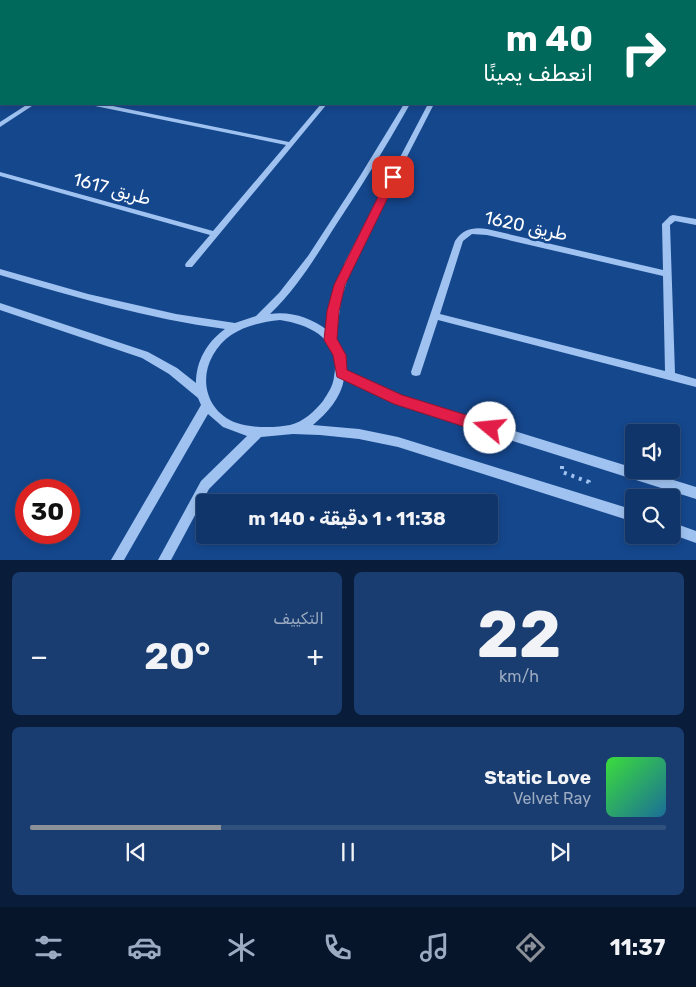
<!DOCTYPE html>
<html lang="ar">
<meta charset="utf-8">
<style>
:root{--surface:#10356a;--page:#193d70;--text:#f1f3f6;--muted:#9cabc1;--line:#30507e;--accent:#8c9099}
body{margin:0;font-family:Rubik,Vazirmatn,sans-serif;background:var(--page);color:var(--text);direction:rtl;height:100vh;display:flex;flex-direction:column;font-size:19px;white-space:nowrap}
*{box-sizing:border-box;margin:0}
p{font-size:16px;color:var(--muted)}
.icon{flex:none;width:28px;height:28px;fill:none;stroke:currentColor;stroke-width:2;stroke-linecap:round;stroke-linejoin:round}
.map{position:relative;height:560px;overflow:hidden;direction:ltr}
.sheet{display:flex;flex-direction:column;gap:12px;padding:12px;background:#091d3a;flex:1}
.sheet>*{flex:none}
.banner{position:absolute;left:0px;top:0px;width:696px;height:105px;box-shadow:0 2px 8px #0003,0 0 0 1px var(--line);direction:rtl;background:#00695c;color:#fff;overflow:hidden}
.tools{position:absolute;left:625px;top:424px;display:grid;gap:10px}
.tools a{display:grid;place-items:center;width:55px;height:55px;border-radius:5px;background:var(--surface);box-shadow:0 2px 8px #0003,0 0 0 1px var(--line);font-size:25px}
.speed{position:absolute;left:15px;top:479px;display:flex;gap:10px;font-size:25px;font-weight:700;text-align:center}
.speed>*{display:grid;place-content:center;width:65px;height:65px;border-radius:50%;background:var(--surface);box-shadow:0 2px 8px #0003,0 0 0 1px var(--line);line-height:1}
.speed .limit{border:8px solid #d22;background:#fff;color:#111}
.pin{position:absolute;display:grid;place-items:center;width:42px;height:42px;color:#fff;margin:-21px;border-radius:10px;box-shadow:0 2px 8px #0006}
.me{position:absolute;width:55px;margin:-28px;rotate:287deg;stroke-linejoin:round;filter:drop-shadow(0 0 4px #0008)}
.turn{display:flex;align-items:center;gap:18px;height:105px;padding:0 20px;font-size:22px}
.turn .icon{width:65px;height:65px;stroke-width:2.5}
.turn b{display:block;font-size:35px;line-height:42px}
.big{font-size:38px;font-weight:700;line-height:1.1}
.sheet .widget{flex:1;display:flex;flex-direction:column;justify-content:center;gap:8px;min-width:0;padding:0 18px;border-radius:8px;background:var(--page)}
.sheet .dial{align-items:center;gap:0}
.dial b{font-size:65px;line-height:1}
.song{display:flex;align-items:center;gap:15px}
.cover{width:60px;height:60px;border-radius:8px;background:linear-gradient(135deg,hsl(120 70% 55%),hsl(200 70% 35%))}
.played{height:5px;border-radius:2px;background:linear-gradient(90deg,var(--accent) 30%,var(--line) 30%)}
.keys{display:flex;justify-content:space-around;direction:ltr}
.heat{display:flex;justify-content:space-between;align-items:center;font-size:28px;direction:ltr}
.sheet .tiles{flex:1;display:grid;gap:12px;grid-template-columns:1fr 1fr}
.widget:last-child{grid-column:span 2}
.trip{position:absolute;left:196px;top:494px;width:302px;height:50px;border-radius:5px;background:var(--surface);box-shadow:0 2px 8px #0003,0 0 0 1px var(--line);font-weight:700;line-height:50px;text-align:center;direction:rtl}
.tabs{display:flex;height:80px;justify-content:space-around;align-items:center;background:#06152a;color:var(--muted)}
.tabs .icon{width:35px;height:35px}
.tabs .active{color:var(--accent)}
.tabs b{font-size:22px;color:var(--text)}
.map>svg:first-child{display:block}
</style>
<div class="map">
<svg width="696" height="560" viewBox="0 0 696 560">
<rect width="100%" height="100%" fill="#15478d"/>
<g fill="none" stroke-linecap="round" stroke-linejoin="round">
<!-- path -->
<path stroke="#9fc2f0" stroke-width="4" stroke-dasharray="3 5" stroke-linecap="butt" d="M 562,466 L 562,472 L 589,482 L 589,486"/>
<!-- minor -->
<g fill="#9fc2f0" fill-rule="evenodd">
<path d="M 87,0 L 98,0 L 99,1 L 89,1 Z"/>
<path d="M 507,0 L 518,0 L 519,1 L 509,1 Z"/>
<rect x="612" y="0" width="4" height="1"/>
<rect x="695" y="24" width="1" height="2"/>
<path d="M 695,58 L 696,59 L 696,63 L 695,62 Z"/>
<path d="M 28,104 L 35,104 L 0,127 L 0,122 Z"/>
<path d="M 92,104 L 103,104 L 289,142 L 321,104 L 327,104 L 192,267 L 186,267 L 185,265 L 186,263 L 210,235 L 0,176 L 0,172 L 213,231 L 286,145 L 95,106 Z"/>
<path d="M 404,104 L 410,104 C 386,147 359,190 332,231 C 314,260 295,290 270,314 C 291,311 311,318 327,330 L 335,291 L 345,262 L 428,104 L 434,104 L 353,262 L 341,300 L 336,339 L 343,352 L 345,370 L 401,396 L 634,468 L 634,470 L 641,470 L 696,487 L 696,499 L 399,405 L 344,379 C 341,398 327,413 313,425 L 359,429 L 398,437 L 634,510 L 634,522 L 398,447 L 359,439 L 320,435 L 293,434 L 261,437 L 209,489 L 171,560 L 158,560 L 201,481 L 247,436 L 223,427 L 208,414 L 124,560 L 111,560 L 201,405 L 198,398 L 169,374 L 142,358 L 0,310 L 0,303 L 148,352 L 177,368 L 196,383 C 196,361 207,342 225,329 C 149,319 74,297 0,275 L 0,269 L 88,294 L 176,314 L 235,323 L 256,316 L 279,293 L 308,256 L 360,176 ZM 280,320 C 312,325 341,340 334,377 C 333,386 328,393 323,401 C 315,411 303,422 290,425 C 276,428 250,428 237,423 C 208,413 198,381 213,355 C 227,330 253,323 280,320 Z"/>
<path d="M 673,215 L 696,219 L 696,225 L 675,221 L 670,225 L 675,373 L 696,379 L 696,387 L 438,320 L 421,372 L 420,375 L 416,376 L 412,375 L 411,372 L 455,241 C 463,229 473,227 487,229 L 663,270 L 662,224 L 670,216 ZM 472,234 L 487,235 L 663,276 L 665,371 L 440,314 L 463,241 Z"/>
<path d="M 671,522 L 696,531 L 696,543 L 671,534 Z"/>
</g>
</g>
<!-- route -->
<path fill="#e11d48" stroke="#92132f" d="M 393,174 L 398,177 L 345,285 L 339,311 L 337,339 L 346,355 L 347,370 L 402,395 L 495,424 L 497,428 L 495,433 L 490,435 L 394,404 L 337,377 L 333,355 L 324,340 L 327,311 L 334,285 L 388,177 Z"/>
<g text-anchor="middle" stroke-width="5" stroke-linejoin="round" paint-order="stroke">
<!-- street labels -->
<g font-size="18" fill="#fff" stroke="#15478d">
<text transform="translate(112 189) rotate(15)" y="6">طريق 1617</text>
<text transform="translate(526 226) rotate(12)" y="6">طريق 1620</text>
</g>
</g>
</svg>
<div class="tools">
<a><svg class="icon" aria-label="sound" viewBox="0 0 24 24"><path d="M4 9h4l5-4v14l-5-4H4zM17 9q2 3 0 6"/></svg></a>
<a><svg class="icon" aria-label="search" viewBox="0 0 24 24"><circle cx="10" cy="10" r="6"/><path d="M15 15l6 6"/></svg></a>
</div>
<div class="speed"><div class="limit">30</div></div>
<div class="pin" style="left:393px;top:177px;background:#d93025"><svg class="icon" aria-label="arrive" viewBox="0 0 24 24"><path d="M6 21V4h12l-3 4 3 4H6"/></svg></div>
<svg class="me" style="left:490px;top:428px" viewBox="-20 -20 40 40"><circle r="19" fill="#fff"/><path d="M0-13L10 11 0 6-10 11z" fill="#e11d48"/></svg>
<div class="trip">11:38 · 1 دقيقة · 140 m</div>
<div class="banner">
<div class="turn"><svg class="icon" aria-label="right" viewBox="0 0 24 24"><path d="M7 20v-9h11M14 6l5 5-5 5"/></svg><div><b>40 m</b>انعطف يمينًا</div></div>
</div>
</div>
<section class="sheet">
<div class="tiles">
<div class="widget dial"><b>22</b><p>km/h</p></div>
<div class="widget"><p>التكييف</p>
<div class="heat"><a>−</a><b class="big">20°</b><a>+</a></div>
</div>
<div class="widget">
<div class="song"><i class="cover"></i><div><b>Static Love</b><p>Velvet Ray</p></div></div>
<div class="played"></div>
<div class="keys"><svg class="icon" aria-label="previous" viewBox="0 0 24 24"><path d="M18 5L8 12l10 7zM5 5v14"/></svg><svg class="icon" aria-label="pause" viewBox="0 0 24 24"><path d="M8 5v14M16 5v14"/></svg><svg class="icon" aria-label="next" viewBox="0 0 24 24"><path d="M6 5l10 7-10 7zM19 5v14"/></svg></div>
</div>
</div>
</section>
<nav class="tabs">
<b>11:37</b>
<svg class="icon active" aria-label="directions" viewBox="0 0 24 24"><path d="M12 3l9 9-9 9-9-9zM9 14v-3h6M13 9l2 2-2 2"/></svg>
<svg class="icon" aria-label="music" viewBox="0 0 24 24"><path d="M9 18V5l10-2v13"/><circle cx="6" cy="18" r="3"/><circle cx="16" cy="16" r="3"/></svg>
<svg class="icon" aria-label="phone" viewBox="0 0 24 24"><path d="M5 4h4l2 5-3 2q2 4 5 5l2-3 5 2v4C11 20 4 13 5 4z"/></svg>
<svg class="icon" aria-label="climate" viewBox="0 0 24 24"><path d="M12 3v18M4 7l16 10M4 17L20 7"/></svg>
<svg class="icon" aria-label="car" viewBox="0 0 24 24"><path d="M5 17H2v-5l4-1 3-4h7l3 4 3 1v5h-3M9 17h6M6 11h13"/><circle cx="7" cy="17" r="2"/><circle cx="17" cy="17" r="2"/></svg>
<svg class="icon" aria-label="filters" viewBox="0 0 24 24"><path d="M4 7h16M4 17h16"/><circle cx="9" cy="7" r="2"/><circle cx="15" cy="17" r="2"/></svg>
</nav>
